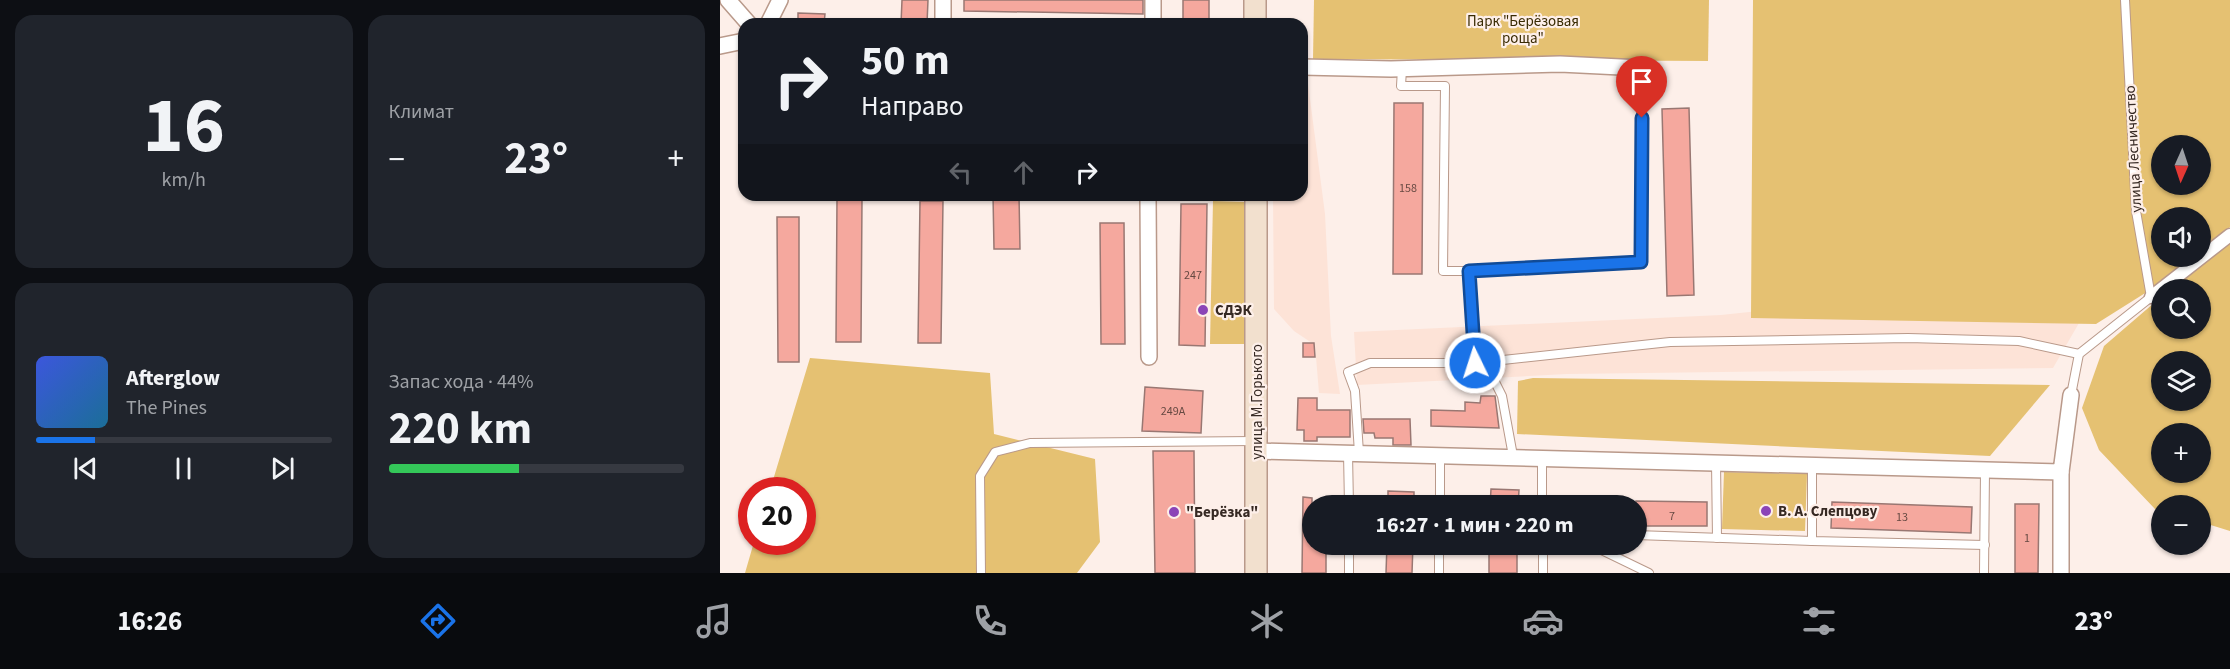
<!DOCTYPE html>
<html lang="ru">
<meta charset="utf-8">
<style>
:root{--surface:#171b24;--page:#20242c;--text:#f1f3f6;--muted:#9ea1a6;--line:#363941;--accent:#1a73e8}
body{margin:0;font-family:"Source Sans 3",sans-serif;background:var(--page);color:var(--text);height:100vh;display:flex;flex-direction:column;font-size:22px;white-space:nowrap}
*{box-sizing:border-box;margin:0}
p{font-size:20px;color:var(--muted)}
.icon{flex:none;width:33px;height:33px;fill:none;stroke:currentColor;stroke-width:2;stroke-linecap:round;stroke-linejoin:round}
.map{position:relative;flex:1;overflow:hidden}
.drawer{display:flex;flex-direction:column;gap:15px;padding:15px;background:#0d0f14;width:720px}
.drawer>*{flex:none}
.top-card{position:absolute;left:18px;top:18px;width:570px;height:183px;border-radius:18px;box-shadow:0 2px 4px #0004;background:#171b24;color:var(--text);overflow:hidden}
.needle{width:39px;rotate:183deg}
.fabs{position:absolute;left:1431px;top:135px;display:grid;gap:12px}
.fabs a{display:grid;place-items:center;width:60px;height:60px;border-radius:50%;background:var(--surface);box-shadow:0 2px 4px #0004;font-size:30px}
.speed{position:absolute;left:18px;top:477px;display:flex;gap:12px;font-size:30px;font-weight:700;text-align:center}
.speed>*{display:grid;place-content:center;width:78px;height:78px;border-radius:50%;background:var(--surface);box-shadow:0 2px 4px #0004;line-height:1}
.speed .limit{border:9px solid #d22;background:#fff;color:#111}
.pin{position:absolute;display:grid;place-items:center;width:51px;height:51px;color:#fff;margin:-62px -26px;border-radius:50% 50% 50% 0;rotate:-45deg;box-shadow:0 0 6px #0007}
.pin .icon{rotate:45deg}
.me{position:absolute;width:66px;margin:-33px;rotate:356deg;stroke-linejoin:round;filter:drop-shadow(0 0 4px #0008)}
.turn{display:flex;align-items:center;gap:21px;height:126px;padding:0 24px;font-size:27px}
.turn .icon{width:78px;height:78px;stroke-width:2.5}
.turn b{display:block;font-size:42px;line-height:51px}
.lanes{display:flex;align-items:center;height:57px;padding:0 24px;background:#0003;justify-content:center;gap:30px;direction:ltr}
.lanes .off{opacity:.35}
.big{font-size:45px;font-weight:700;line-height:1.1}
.drawer .card{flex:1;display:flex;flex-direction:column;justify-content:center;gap:9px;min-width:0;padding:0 21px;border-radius:18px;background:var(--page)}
.drawer .dial{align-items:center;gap:0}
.dial b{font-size:78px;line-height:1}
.song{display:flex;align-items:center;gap:18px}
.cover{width:72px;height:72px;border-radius:9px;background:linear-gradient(135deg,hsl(230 70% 55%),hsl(200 70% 35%))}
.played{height:6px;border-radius:3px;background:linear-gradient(90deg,var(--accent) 20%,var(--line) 20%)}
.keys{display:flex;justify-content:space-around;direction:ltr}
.heat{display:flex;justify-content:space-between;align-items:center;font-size:33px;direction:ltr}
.charge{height:9px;border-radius:4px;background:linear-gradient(90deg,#34c759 44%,var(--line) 0)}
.drawer .tiles{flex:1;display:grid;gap:15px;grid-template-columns:repeat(2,1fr)}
.trip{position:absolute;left:582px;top:495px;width:345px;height:60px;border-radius:30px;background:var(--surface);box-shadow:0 2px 4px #0004;font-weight:700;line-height:60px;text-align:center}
.menu{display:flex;height:96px;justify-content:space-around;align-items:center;background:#090b0e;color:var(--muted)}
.menu .icon{width:42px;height:42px}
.menu .current{color:var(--accent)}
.menu b{font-size:27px;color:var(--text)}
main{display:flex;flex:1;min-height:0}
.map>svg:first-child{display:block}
</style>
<main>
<section class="drawer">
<div class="tiles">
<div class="card dial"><b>16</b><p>km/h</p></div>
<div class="card"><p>Климат</p>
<div class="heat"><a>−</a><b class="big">23°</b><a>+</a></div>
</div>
<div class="card">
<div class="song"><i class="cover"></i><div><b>Afterglow</b><p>The Pines</p></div></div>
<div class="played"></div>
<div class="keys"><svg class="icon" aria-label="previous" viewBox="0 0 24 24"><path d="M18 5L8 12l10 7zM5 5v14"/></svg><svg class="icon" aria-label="pause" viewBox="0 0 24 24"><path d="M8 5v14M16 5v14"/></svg><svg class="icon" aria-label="next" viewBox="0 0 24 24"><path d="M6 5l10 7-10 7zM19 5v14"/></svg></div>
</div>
<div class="card"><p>Запас хода · 44%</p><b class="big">220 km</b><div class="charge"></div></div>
</div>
</section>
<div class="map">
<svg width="1510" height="573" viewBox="0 0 1510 573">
<rect width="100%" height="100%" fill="#fdefe9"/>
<!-- built -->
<g fill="#fde3d7">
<path d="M 582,75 L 587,76 L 605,214 L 611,336 L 620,394 L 599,393 L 595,345 L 574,331 L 554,309 L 553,195 L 582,195 Z"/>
<path d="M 1048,310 L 1359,323 L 1333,368 L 847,374 L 637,385 L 634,332 L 1001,315 Z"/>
</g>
<!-- green -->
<g fill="#e5c172" fill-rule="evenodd">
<path d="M 594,0 L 989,0 L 988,61 L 593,59 Z"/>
<path d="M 1033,0 L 1510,0 L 1510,227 L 1481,250 L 1480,218 L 1442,218 L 1442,256 L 1472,257 L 1430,290 L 1376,324 L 1031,318 ZM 1442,146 L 1480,146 L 1480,184 L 1442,184 Z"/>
<path d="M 493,201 L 528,202 L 526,344 L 490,344 Z"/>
<path d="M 1510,243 L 1510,531 L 1481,522 L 1480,506 L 1442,506 L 1441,511 L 1435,509 L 1379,450 L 1362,408 L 1384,346 L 1441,297 L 1442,328 L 1480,328 L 1480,290 L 1451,289 ZM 1442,362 L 1480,362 L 1480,400 L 1442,400 ZM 1442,434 L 1480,434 L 1480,472 L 1442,472 Z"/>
<path d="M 90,358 L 270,373 L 274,434 L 375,459 L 380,542 L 357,573 L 25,573 L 34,542 L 82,542 L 82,490 L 50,490 Z"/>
<path d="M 813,378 L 1330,385 L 1270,456 L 797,434 L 798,381 Z"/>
<path d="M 1004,472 L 1087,474 L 1085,531 L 1002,529 Z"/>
</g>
<!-- building -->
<g fill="#f5a89e" stroke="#997772" stroke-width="1.5">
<path d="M 182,0 L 208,0 L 207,24 L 181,24 Z"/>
<path d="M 244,0 L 423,0 L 423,14 L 244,11 Z"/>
<rect x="463" y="0" width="26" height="24"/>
<path d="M 78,13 L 105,14 L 104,24 L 78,24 Z"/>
<path d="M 674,103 L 703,103 L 702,274 L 673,274 Z"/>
<path d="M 969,108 L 974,295 L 947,296 L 942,109 Z"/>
<path d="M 273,195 L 299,195 L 300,249 L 274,249 Z"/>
<path d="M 117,199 L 142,199 L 141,342 L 116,342 Z"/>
<path d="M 200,201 L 223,201 L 221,343 L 198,343 Z"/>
<path d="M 461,204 L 487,204 L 485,346 L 459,345 Z"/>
<path d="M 57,217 L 79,217 L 79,362 L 58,362 Z"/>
<path d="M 380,223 L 404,223 L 405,344 L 381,344 Z"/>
<path d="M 583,343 L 594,343 L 595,357 L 583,357 Z"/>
<path d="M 425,387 L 483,391 L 481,433 L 422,431 Z"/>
<path d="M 761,396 L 775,396 L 779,428 L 711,426 L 711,410 L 745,411 L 745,402 L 760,403 Z"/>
<path d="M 578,398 L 597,398 L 597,410 L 630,410 L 630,437 L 597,437 L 597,441 L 584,441 L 584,430 L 577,430 Z"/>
<path d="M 643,419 L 690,419 L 691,445 L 673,445 L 673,438 L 655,438 L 654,433 L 644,433 Z"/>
<path d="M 433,451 L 474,451 L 475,573 L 435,573 Z"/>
<path d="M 771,489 L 799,490 L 798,506 L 770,506 Z"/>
<path d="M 668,491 L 694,492 L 694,506 L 668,506 Z"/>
<path d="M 583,497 L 592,498 L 592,544 L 606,544 L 606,573 L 582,573 Z"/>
<path d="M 916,501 L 987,502 L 987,526 L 916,526 Z"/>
<path d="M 1112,502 L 1252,507 L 1251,533 L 1111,528 Z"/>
<path d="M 1295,504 L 1319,504 L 1318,573 L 1295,573 Z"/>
<path d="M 667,544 L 693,544 L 692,573 L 666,573 Z"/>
<rect x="769" y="544" width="28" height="29"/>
</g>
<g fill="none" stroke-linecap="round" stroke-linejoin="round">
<defs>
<g id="service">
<path d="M 682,69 L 681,86 L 725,86 L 723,271 L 749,271"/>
<path d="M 1351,395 L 1359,354 L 1431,297 L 1416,211 L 1405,0"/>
<path d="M 628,453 L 629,506"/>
<path d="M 639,453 L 635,391 L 628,372 L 650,363 L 755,363 L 950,342 L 1188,338 L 1299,341 L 1359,354"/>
<path d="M 793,456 L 782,396 L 775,382 L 755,363 L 749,271 L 921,262 L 921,68"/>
<path d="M 822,457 L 822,506"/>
<path d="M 996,462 L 997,538"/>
<path d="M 1092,465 L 1092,541 L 1265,545"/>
<path d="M 720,506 L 720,454"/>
<path d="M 916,535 L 1092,541"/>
<path d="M 629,544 L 629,573"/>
<path d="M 823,544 L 823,573"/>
<path d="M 869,544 L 929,573"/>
<path d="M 261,573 L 260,476 L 275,452 L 310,443 L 535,441"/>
<path d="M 719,573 L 719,544"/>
<path d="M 1264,573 L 1265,470"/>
</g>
<path id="pedestrian" d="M 1431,297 L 1510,235"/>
<g id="minor">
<path d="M 8,0 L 29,24"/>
<path d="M 48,24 L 60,0"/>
<path d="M 223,24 L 223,0"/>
<path d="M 433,24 L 433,0"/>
<path d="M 0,46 L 24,41"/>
<path d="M 582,67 L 671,69 L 840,64 L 921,68"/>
<path d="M 428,195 L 429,357"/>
<path d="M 537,451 L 1341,472 L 1351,395"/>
<path d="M 1341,573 L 1341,472"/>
</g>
<g id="secondary">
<path d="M 535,0 L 535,24"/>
<path d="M 536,573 L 536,195"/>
</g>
</defs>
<!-- service casing -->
<use href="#service" stroke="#b9998a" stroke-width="10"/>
<!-- pedestrian casing -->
<use href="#pedestrian" stroke="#b9998a" stroke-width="15"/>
<!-- minor casing -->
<use href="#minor" stroke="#b9998a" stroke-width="18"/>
<!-- secondary casing -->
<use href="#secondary" stroke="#b9998a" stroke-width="24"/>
<!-- service -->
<use href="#service" stroke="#fff" stroke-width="8"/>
<!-- pedestrian -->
<use href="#pedestrian" stroke="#fff" stroke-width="12"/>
<!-- minor -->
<use href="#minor" stroke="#fff" stroke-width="15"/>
<!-- secondary -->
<use href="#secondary" stroke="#f2e0ce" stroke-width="21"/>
</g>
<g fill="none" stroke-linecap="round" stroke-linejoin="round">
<defs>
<path id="route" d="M 755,363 L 749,271 L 921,262 L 922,118"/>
</defs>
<!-- route casing -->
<use href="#route" stroke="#114b97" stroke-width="15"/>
<!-- route -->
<use href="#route" stroke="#1a73e8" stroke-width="10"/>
</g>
<!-- markers -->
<g fill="#8b44b7" stroke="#fdefe9" stroke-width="2">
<circle cx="483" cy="310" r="6"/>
<circle cx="1046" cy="511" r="6"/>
<circle cx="454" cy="512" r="6"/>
</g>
<g text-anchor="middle" stroke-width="4.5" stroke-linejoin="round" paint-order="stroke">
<!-- number labels -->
<g font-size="12" fill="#664942">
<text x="688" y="192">158</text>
<text x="473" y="279">247</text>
<text x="453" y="415">249А</text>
<text x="952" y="520">7</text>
<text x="1182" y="521">13</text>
<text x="1307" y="542">1</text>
</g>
<!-- park labels -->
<g font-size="15" fill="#392a02" stroke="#fdefe9">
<text x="803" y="26">Парк "Берёзовая<tspan x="803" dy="17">роща"</tspan></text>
</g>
<!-- street labels -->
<g font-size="15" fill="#362923" stroke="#fdefe9">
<text transform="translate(1413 149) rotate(-93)" y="5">улица Лесничество</text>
<text transform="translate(537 402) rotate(-90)" y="5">улица М.Горького</text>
</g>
<!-- poi labels -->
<g font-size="15" font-weight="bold" fill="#362923" stroke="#fdefe9" text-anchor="start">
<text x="495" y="315">СДЭК</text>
<text x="1058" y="516">В. А. Слепцову</text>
<text x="466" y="517">"Берёзка"</text>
</g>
</g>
</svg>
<div class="fabs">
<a><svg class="needle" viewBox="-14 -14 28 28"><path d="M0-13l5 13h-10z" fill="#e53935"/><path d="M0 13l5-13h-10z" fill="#9ea1a6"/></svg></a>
<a><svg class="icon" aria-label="sound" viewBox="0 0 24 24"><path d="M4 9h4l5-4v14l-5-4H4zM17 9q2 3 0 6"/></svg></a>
<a><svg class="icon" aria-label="search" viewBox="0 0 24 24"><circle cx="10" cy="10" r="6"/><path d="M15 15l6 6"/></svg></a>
<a><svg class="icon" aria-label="layers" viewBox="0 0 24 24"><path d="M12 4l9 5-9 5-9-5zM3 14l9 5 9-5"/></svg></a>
<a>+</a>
<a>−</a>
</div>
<div class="speed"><div class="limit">20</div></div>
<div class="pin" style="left:922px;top:118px;background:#d93025"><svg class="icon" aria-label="arrive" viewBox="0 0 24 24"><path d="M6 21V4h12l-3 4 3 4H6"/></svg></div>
<svg class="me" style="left:755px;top:363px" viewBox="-20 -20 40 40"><circle r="17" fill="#1a73e8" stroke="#fff" stroke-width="3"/><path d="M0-11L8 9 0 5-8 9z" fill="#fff"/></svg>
<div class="trip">16:27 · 1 мин · 220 m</div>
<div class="top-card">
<div class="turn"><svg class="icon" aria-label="right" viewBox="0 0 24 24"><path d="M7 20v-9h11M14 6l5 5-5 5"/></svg><div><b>50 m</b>Направо</div></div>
<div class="lanes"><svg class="icon off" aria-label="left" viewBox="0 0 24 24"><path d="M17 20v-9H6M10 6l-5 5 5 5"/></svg><svg class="icon off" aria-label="ahead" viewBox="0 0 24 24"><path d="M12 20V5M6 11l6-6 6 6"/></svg><svg class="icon" aria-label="right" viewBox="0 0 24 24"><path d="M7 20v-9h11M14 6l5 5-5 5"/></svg></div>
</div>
</div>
</main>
<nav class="menu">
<b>16:26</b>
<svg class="icon current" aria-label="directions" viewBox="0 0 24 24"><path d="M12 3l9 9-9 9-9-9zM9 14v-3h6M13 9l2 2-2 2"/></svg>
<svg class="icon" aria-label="music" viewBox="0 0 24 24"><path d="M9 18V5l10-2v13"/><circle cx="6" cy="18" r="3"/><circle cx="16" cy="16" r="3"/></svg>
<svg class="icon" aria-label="phone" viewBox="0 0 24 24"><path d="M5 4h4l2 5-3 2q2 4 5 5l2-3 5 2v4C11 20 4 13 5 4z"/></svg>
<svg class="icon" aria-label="climate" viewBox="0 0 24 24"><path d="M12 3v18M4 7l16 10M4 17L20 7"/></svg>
<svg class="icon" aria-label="car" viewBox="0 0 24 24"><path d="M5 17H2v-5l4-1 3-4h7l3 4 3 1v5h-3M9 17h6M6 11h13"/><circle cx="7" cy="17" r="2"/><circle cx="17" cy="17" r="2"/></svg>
<svg class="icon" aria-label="filters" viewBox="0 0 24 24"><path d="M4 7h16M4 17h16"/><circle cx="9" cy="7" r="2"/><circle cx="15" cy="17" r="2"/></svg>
<b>23°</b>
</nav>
